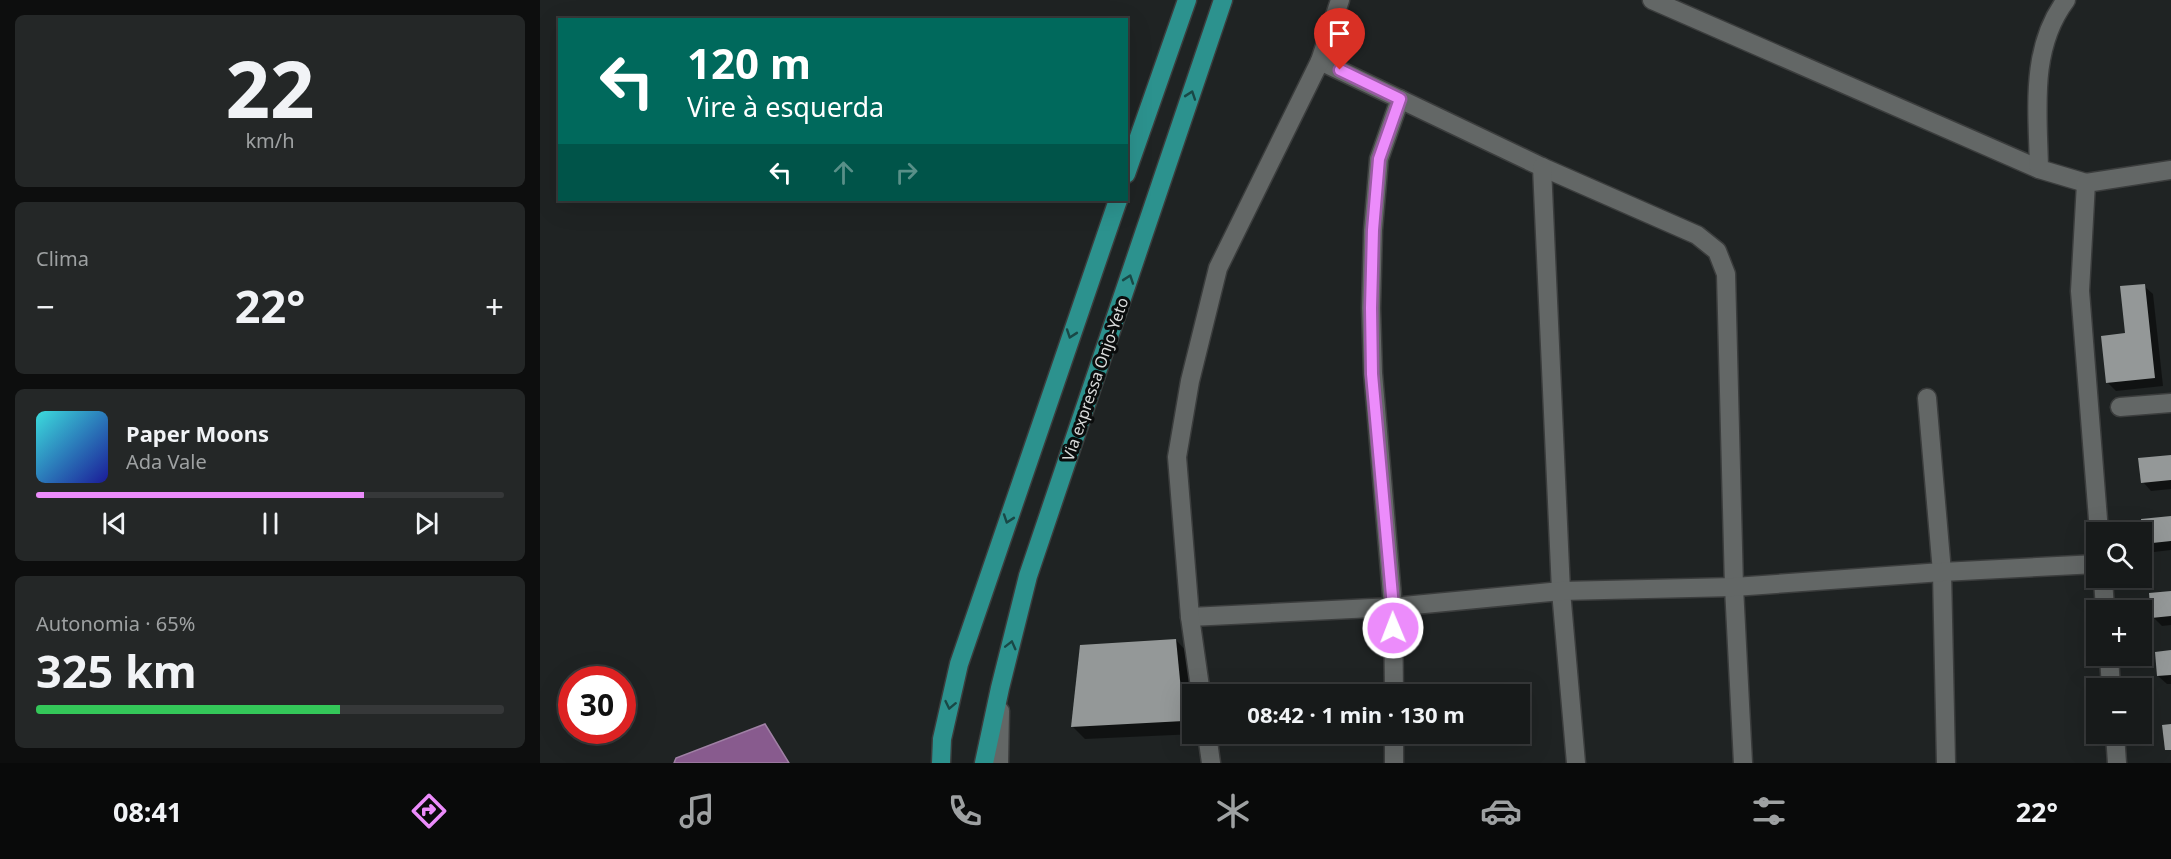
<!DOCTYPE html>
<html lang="pt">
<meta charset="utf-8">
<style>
:root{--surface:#171a1a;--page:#242727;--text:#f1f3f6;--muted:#9ea1a2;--line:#363839;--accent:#ec8cfb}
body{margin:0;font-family:"Noto Sans",sans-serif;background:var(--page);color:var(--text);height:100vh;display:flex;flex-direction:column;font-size:22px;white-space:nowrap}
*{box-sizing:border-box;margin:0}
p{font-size:20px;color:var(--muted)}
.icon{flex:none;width:33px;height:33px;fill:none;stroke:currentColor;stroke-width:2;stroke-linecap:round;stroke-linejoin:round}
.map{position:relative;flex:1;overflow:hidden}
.drawer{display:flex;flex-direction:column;gap:15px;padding:15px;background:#0d0e0e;width:540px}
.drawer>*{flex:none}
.top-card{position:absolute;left:18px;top:18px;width:570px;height:183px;border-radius:0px;box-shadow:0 6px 24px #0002,0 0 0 2px var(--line);background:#00695c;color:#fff;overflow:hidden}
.controls{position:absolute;left:1546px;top:522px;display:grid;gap:12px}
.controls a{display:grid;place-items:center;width:66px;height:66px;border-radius:0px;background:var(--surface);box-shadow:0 6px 24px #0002,0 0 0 2px var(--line);font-size:30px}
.speed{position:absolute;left:18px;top:666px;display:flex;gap:12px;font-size:30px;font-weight:700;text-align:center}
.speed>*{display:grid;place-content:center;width:78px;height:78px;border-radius:50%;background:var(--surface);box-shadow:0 6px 24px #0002,0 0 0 2px var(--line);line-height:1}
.speed .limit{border:9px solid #d22;background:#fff;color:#111}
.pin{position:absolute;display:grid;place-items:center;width:51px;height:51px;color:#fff;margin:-62px -26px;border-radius:50% 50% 50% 0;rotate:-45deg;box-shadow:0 0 6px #0007}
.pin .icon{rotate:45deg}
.me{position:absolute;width:66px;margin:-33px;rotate:359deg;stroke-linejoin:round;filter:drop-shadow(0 0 4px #0008)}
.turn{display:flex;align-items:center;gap:21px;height:126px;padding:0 30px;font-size:27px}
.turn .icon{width:78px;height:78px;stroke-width:2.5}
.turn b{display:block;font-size:42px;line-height:51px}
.lanes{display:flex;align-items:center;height:57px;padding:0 30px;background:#0003;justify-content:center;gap:30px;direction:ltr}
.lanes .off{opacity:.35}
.big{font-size:45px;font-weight:700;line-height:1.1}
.drawer .widget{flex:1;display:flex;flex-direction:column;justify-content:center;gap:9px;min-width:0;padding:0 21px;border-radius:9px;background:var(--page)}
.drawer .dial{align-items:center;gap:0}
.dial b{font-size:78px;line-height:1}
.song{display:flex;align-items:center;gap:18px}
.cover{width:72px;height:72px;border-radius:9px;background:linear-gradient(135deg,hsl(180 70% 55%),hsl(240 70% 35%))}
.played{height:6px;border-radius:3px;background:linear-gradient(90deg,var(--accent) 70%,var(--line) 70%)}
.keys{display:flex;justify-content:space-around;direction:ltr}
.heat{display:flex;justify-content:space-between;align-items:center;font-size:33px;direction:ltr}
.charge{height:9px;border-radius:4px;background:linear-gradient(90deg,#34c759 65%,var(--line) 0)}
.trip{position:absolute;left:642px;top:684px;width:348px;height:60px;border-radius:0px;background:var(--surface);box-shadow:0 6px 24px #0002,0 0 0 2px var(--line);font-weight:700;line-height:60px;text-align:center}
.dock{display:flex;height:96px;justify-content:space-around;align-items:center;background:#090a0a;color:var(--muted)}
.dock .icon{width:42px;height:42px}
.dock .selected{color:var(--accent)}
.dock b{font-size:27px;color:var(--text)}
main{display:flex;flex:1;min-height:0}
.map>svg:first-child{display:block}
</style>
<main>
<section class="drawer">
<div class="widget dial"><b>22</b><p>km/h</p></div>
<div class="widget"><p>Clima</p>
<div class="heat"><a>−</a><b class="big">22°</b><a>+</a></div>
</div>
<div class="widget">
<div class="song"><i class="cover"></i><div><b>Paper Moons</b><p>Ada Vale</p></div></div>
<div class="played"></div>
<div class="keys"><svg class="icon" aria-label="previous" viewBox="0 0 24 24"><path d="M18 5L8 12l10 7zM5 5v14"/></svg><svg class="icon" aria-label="pause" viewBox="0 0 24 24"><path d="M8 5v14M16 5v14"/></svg><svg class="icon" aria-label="next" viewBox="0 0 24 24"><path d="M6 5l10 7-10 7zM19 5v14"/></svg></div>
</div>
<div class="widget"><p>Autonomia · 65%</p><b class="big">325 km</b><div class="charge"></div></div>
</section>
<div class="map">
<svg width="1631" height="763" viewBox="0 0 1631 763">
<rect width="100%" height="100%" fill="#1f2323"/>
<!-- water -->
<path fill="#885b8e" stroke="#a081a5" stroke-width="1.5" d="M 225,724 L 249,763 L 134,763 L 136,758 Z"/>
<!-- shadow -->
<g fill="#0007">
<path d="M 1604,286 L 1613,294 L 1623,386 L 1576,391 L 1567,382 Z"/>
<path d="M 1631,456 L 1631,489 L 1611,491 L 1603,482 Z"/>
<path d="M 1631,518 L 1631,550 L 1614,552 L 1605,543 Z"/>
<path d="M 1631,592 L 1631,625 L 1622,626 L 1613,617 Z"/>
<path d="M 636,640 L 648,653 L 652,697 L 652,734 L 656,734 L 545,739 L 533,727 Z"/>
<path d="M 1631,652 L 1631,684 L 1627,684 L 1618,676 Z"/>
</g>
<!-- building -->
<g fill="#949898">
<path d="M 1605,284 L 1615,378 L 1566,383 L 1561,336 L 1585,333 L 1580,286 Z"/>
<path d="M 1631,455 L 1631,480 L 1601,483 L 1598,458 Z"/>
<path d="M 1631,516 L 1631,541 L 1603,544 L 1601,519 Z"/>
<path d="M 1631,591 L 1631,616 L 1611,618 L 1609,593 Z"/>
<path d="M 636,639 L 644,721 L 531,727 L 540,645 Z"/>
<path d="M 1631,650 L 1631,675 L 1617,676 L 1615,652 Z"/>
<path d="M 1631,724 L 1631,750 L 1625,750 L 1622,725 Z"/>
</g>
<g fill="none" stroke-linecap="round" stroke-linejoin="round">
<defs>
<g id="minor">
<path d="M 1112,0 L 1499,169"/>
<path d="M 1526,0 C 1489,49 1498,112 1499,169 L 1546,183"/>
<path d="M 780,61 L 1002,167 L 1157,235 L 1177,251 L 1186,274 L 1194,587 L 1203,763"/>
<path d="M 1002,167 L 1021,591 L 1036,763"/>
<path d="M 1387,398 L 1402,572 L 1406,763"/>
<path d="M 1580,407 L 1631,403"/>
<path d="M 1559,532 L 1540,291 L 1546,183 L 1631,170"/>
<path d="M 1563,578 L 1565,610"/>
<path d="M 650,617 L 853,607 L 1021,591 L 1194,587 L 1402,572 L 1557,564"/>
<path d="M 1569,656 L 1571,688"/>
<path d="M 661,694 L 650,617 L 637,457 L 650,381 L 678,268 L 780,61 L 800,0"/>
<path d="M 854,694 L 853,607 L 833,373 L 831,308 L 833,230 L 839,159 L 860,99"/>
<path d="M 667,734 L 671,763"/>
<path d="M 854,734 L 854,763"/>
<path d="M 1575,734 L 1577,763"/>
<path d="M 459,763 L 460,711"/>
</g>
<g id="major">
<path d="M 586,174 L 647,0"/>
<path d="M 401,763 L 402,739 L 419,664 L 578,200"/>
<path d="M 444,763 L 460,688 L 488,576 L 683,0"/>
</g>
</defs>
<!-- minor casing -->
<use href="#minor" stroke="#3b3d3d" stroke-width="21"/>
<!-- major casing -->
<use href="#major" stroke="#3b3d3d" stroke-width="21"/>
<!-- minor -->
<use href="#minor" stroke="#636766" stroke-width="18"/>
<!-- major -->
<use href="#major" stroke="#2c928e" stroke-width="18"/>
</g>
<!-- one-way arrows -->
<defs><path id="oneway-chevron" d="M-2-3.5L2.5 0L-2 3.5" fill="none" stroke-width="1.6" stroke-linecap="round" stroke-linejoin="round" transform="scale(1.5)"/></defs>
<g stroke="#194846">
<use href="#oneway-chevron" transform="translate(651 95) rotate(-71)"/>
<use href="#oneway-chevron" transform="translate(589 279) rotate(-71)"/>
<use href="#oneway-chevron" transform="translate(531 334) rotate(109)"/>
<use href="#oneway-chevron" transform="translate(468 519) rotate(109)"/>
<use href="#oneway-chevron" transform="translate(471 645) rotate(-76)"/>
<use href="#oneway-chevron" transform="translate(410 705) rotate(102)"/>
</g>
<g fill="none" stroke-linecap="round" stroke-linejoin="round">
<defs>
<path id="route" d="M 800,70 L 860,99 L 839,159 L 833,230 L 831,308 L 832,374 L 853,607 L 853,628"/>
</defs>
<!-- route casing -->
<use href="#route" stroke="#995ba3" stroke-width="15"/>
<!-- route -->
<use href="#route" stroke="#ec8cfb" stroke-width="10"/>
</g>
<g text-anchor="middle" stroke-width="6" stroke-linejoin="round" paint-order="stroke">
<!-- street labels -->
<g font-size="16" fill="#d8dada" stroke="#0a0c0c">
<text transform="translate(555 379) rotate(-71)" y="6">Via expressa Onjo-Yeto</text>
</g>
</g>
</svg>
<div class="controls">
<a><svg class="icon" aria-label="search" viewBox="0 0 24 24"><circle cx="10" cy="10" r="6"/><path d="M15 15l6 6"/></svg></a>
<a>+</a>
<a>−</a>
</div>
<div class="speed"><div class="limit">30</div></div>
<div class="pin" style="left:800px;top:70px;background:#d93025"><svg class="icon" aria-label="arrive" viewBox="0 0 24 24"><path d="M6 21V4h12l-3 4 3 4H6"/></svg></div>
<svg class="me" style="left:853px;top:628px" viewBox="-20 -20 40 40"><circle r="17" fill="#ec8cfb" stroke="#fff" stroke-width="3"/><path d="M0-11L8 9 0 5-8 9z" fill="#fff"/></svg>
<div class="trip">08:42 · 1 min · 130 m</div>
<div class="top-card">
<div class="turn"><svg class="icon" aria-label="left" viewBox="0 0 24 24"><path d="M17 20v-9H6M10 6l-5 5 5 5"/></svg><div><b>120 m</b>Vire à esquerda</div></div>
<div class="lanes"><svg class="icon" aria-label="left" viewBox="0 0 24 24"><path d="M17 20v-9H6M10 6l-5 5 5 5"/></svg><svg class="icon off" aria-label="ahead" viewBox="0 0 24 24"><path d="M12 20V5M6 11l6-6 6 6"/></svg><svg class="icon off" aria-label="right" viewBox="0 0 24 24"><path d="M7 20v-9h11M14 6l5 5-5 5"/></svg></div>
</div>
</div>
</main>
<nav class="dock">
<b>08:41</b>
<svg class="icon selected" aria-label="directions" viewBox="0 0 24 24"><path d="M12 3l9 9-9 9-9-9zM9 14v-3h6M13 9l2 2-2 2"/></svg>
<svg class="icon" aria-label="music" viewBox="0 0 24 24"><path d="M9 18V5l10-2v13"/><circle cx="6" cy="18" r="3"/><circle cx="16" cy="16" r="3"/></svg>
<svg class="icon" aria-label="phone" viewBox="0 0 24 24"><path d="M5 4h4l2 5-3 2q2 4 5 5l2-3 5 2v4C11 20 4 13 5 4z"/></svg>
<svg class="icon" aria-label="climate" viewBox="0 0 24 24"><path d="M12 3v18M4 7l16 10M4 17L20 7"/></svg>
<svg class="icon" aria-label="car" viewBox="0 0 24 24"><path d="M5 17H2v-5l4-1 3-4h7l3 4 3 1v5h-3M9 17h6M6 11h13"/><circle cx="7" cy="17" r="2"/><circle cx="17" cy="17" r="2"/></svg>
<svg class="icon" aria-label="filters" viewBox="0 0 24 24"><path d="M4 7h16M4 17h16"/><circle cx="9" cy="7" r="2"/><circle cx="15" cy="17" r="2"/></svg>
<b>22°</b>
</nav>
